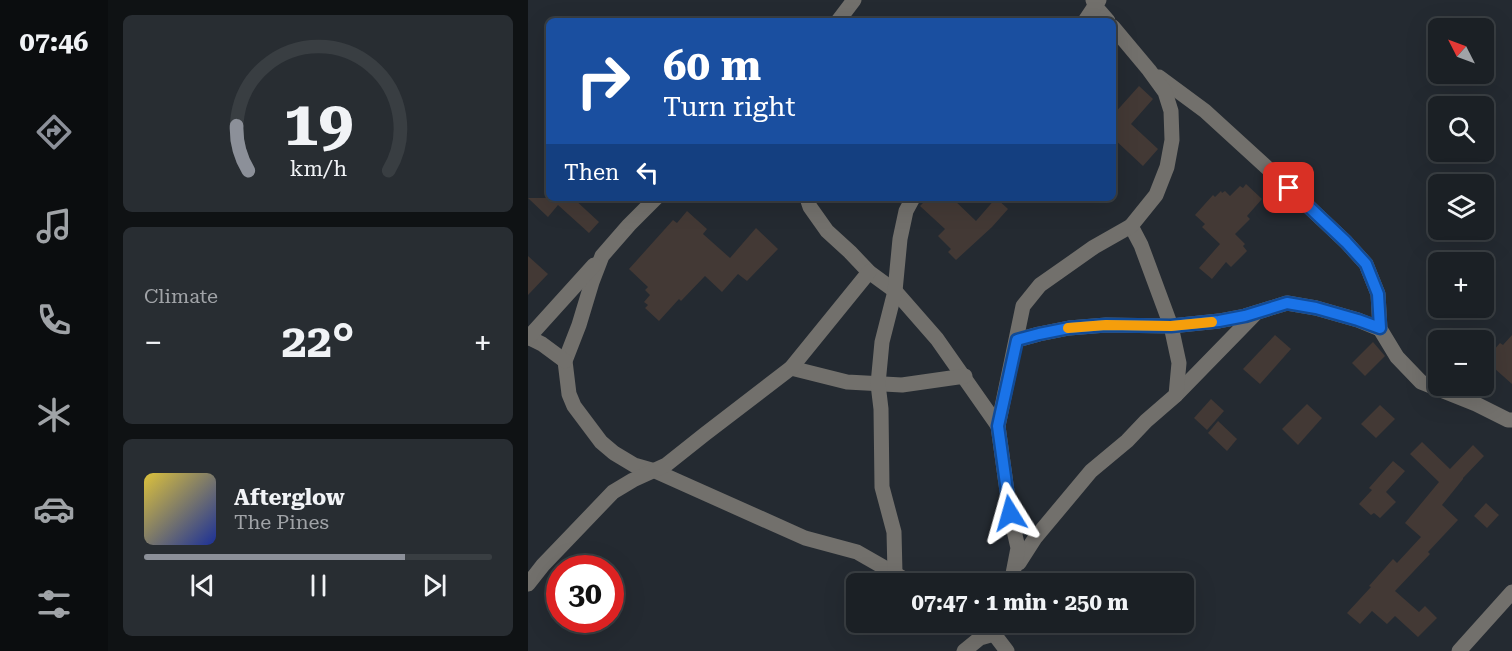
<!DOCTYPE html>
<meta charset="utf-8">
<style>
:root{--surface:#1b2025;--page:#282d32;--text:#f1f3f6;--muted:#a0a3a7;--line:#393e42;--accent:#8c9099}
body{margin:0;font-family:"Roboto Serif",serif;background:var(--page);color:var(--text);height:100vh;display:flex;flex-direction:column;font-size:22px;white-space:nowrap}
*{box-sizing:border-box;margin:0}
p{font-size:20px;color:var(--muted)}
.icon{flex:none;width:33px;height:33px;fill:none;stroke:currentColor;stroke-width:2;stroke-linecap:round;stroke-linejoin:round}
.map{position:relative;flex:1;overflow:hidden}
.panel{display:flex;flex-direction:column;gap:15px;padding:15px;background:#0f1214;width:420px}
.panel>*{flex:none}
.guide{position:absolute;left:18px;top:18px;width:570px;height:183px;border-radius:9px;box-shadow:0 6px 24px #0002,0 0 0 2px var(--line);background:#1a4fa0;color:#fff;overflow:hidden}
.needle{width:39px;rotate:312deg}
.controls{position:absolute;left:900px;top:18px;display:grid;gap:12px}
.controls a{display:grid;place-items:center;width:66px;height:66px;border-radius:9px;background:var(--surface);box-shadow:0 6px 24px #0002,0 0 0 2px var(--line);font-size:30px}
.speed{position:absolute;left:18px;top:555px;display:flex;gap:12px;font-size:30px;font-weight:700;text-align:center}
.speed>*{display:grid;place-content:center;width:78px;height:78px;border-radius:50%;background:var(--surface);box-shadow:0 6px 24px #0002,0 0 0 2px var(--line);line-height:1}
.speed .limit{border:9px solid #d22;background:#fff;color:#111}
.pin{position:absolute;display:grid;place-items:center;width:51px;height:51px;color:#fff;margin:-26px;border-radius:12px;box-shadow:0 3px 9px #0006}
.me{position:absolute;width:66px;margin:-33px;rotate:352deg;stroke-linejoin:round;filter:drop-shadow(0 0 4px #0008)}
.turn{display:flex;align-items:center;gap:21px;height:126px;padding:0 18px;font-size:27px}
.turn .icon{width:78px;height:78px;stroke-width:2.5}
.turn b{display:block;font-size:42px;line-height:51px}
.then{display:flex;align-items:center;height:57px;padding:0 18px;background:#0003;gap:12px;font-size:22px}
.big{font-size:45px;font-weight:700;line-height:1.1}
.panel .tile{flex:1;display:flex;flex-direction:column;justify-content:center;gap:9px;min-width:0;padding:0 21px;border-radius:9px;background:var(--page)}
.panel .dial{align-items:center;gap:0}
.dial svg{height:156px;overflow:visible;fill:none;stroke:var(--line);stroke-width:7;stroke-linecap:round;text-anchor:middle}
.dial text{fill:var(--text);stroke:none}
.song{display:flex;align-items:center;gap:18px}
.cover{width:72px;height:72px;border-radius:9px;background:linear-gradient(135deg,hsl(50 70% 55%),hsl(230 70% 35%))}
.played{height:6px;border-radius:3px;background:linear-gradient(90deg,var(--accent) 75%,var(--line) 75%)}
.keys{display:flex;justify-content:space-around;direction:ltr}
.heat{display:flex;justify-content:space-between;align-items:center;font-size:33px;direction:ltr}
.trip{position:absolute;left:318px;top:573px;width:348px;height:60px;border-radius:9px;background:var(--surface);box-shadow:0 6px 24px #0002,0 0 0 2px var(--line);font-weight:700;line-height:60px;text-align:center}
main{display:flex;flex:1;min-height:0}
.tab-bar{display:flex;flex-direction:column;width:108px;justify-content:space-around;align-items:center;background:#0b0d0f;color:var(--muted)}
.tab-bar .icon{width:42px;height:42px}
.tab-bar .selected{color:var(--accent)}
.tab-bar b{font-size:27px;color:var(--text)}
.map>svg:first-child{display:block}
</style>
<main>
<nav class="tab-bar">
<b>07:46</b>
<svg class="icon selected" aria-label="directions" viewBox="0 0 24 24"><path d="M12 3l9 9-9 9-9-9zM9 14v-3h6M13 9l2 2-2 2"/></svg>
<svg class="icon" aria-label="music" viewBox="0 0 24 24"><path d="M9 18V5l10-2v13"/><circle cx="6" cy="18" r="3"/><circle cx="16" cy="16" r="3"/></svg>
<svg class="icon" aria-label="phone" viewBox="0 0 24 24"><path d="M5 4h4l2 5-3 2q2 4 5 5l2-3 5 2v4C11 20 4 13 5 4z"/></svg>
<svg class="icon" aria-label="climate" viewBox="0 0 24 24"><path d="M12 3v18M4 7l16 10M4 17L20 7"/></svg>
<svg class="icon" aria-label="car" viewBox="0 0 24 24"><path d="M5 17H2v-5l4-1 3-4h7l3 4 3 1v5h-3M9 17h6M6 11h13"/><circle cx="7" cy="17" r="2"/><circle cx="17" cy="17" r="2"/></svg>
<svg class="icon" aria-label="filters" viewBox="0 0 24 24"><path d="M4 7h16M4 17h16"/><circle cx="9" cy="7" r="2"/><circle cx="15" cy="17" r="2"/></svg>
</nav>
<section class="panel">
<div class="tile dial"><svg viewBox="0 0 100 80">
<path d="M14 69A42 42 0 1 1 86 69"/>
<path d="M14 69A42 42 0 0 1 8 46" stroke="#8c9099"/>
<text x="50" y="56" font-size="32" font-weight="700">19</text>
<text x="50" y="72" font-size="11">km/h</text>
</svg></div>
<div class="tile"><p>Climate</p>
<div class="heat"><a>−</a><b class="big">22°</b><a>+</a></div>
</div>
<div class="tile">
<div class="song"><i class="cover"></i><div><b>Afterglow</b><p>The Pines</p></div></div>
<div class="played"></div>
<div class="keys"><svg class="icon" aria-label="previous" viewBox="0 0 24 24"><path d="M18 5L8 12l10 7zM5 5v14"/></svg><svg class="icon" aria-label="pause" viewBox="0 0 24 24"><path d="M8 5v14M16 5v14"/></svg><svg class="icon" aria-label="next" viewBox="0 0 24 24"><path d="M6 5l10 7-10 7zM19 5v14"/></svg></div>
</div>
</section>
<div class="map">
<svg width="984" height="651" viewBox="0 0 984 651">
<rect width="100%" height="100%" fill="#242a31"/>
<!-- building -->
<g fill="#433935">
<path d="M 611,86 L 625,99 L 603,124 L 630,149 L 615,166 L 585,138 L 585,115 Z"/>
<path d="M 718,184 L 734,199 L 719,216 L 722,219 L 707,234 L 717,244 L 715,246 L 719,251 L 703,267 L 698,262 L 684,279 L 671,268 L 692,244 L 674,227 L 677,224 L 667,215 L 685,195 L 687,197 L 693,191 L 694,193 L 697,191 L 702,196 L 712,186 L 715,188 Z"/>
<path d="M 0,198 L 45,198 L 71,222 L 61,233 L 30,205 L 20,217 Z"/>
<path d="M 400,198 L 424,198 L 448,221 L 468,198 L 480,209 L 464,227 L 428,260 L 420,252 L 423,249 L 410,236 L 417,229 L 392,206 Z"/>
<path d="M 159,211 L 179,229 L 175,234 L 202,258 L 228,228 L 250,249 L 219,281 L 210,274 L 194,292 L 177,276 L 153,301 L 151,299 L 131,321 L 117,308 L 120,305 L 116,302 L 122,295 L 117,290 L 120,287 L 101,269 L 145,220 L 149,223 Z"/>
<path d="M 0,256 L 20,274 L 0,295 Z"/>
<path d="M 747,335 L 763,349 L 732,384 L 715,369 Z"/>
<path d="M 984,335 L 984,384 L 957,360 L 972,343 L 975,345 Z"/>
<path d="M 845,342 L 857,356 L 837,376 L 824,363 Z"/>
<path d="M 683,399 L 696,411 L 679,430 L 666,418 Z"/>
<path d="M 779,404 L 794,418 L 770,445 L 754,429 Z"/>
<path d="M 852,405 L 867,419 L 848,438 L 833,424 Z"/>
<path d="M 690,421 L 709,439 L 699,451 L 680,433 Z"/>
<path d="M 894,442 L 922,469 L 945,445 L 956,456 L 935,478 L 935,479 L 914,505 L 930,520 L 900,552 L 902,554 L 867,591 L 891,612 L 897,606 L 909,618 L 890,637 L 867,616 L 859,624 L 844,611 L 832,624 L 819,613 L 843,587 L 841,586 L 865,559 L 869,563 L 893,537 L 877,523 L 911,482 L 882,454 Z"/>
<path d="M 865,461 L 877,471 L 858,492 L 868,502 L 852,518 L 846,513 L 843,515 L 831,504 L 844,490 L 841,488 Z"/>
<path d="M 958,503 L 971,515 L 959,528 L 946,516 Z"/>
</g>
<g fill="none" stroke-linecap="round" stroke-linejoin="round">
<!-- minor -->
<g stroke="#72706c" stroke-width="15">
<path d="M 571,0 L 567,6 L 580,21"/>
<path d="M 310,21 L 326,0"/>
<path d="M 557,21 L 567,6 L 565,0"/>
<path d="M 631,77 L 677,111 L 747,175 L 818,242 L 838,264 L 850,294 L 852,329 L 869,357 L 893,382 L 948,404 L 980,420 L 984,420"/>
<path d="M 128,198 L 101,225 L 74,256 L 64,282 L 51,325 L 37,361 L 41,394 L 46,406 L 73,442 L 86,453 L 106,465 L 127,471 L 277,538 L 329,552 L 385,584"/>
<path d="M 279,198 L 282,207 L 299,231 L 322,252 L 341,272 L 367,291 L 409,339 L 470,426"/>
<path d="M 0,337 L 14,344 L 37,361"/>
<path d="M 0,338 L 66,265"/>
<path d="M 489,340 L 511,334 L 541,328 L 578,325 L 643,326 L 691,321 L 717,316 L 759,303 L 788,308 L 830,320 L 852,329"/>
<path d="M 263,368 L 319,382 L 374,385 L 437,376"/>
<path d="M 648,395 L 728,313"/>
<path d="M 491,563 L 507,538 L 563,471 L 599,441 L 618,421 L 648,395 L 651,363 L 643,326 L 613,245 L 603,226"/>
<path d="M 367,573 L 366,532 L 354,487 L 353,409 L 350,384 L 354,342 L 367,291 L 372,239 L 378,211 L 385,198"/>
<path d="M 0,584 L 15,565 L 85,492 L 105,480 L 138,465 L 177,434 L 263,368 L 341,272"/>
<path d="M 483,584 L 490,548 L 482,513 L 470,426 L 495,306 L 512,285 L 566,247 L 603,226 L 628,195 L 639,167 L 644,140 L 643,111 L 637,92 L 621,70 L 585,27"/>
<path d="M 446,622 L 466,634"/>
<path d="M 468,622 L 466,634 L 479,651"/>
<path d="M 436,651 L 452,638 L 466,634"/>
<path d="M 931,651 L 984,592"/>
</g>
</g>
<g fill="none" stroke-linecap="round" stroke-linejoin="round">
<defs>
<path id="route" d="M 482,513 L 470,426 L 489,340 L 511,334 L 541,328 L 578,325 L 643,326 L 691,321 L 717,316 L 759,303 L 788,308 L 830,320 L 852,328 L 850,294 L 838,264 L 818,242 L 761,188"/>
</defs>
<!-- route casing -->
<use href="#route" stroke="#114b97" stroke-width="15"/>
<!-- route -->
<use href="#route" stroke="#1a73e8" stroke-width="10"/>
<!-- slow -->
<path stroke="#f59e0b" stroke-width="10" d="M 540,328 L 578,325 L 643,326 L 684,322"/>
</g>
</svg>
<div class="controls">
<a><svg class="needle" viewBox="-14 -14 28 28"><path d="M0-13l5 13h-10z" fill="#e53935"/><path d="M0 13l5-13h-10z" fill="#a0a3a7"/></svg></a>
<a><svg class="icon" aria-label="search" viewBox="0 0 24 24"><circle cx="10" cy="10" r="6"/><path d="M15 15l6 6"/></svg></a>
<a><svg class="icon" aria-label="layers" viewBox="0 0 24 24"><path d="M12 4l9 5-9 5-9-5zM3 14l9 5 9-5"/></svg></a>
<a>+</a>
<a>−</a>
</div>
<div class="speed"><div class="limit">30</div></div>
<div class="pin" style="left:761px;top:188px;background:#d93025"><svg class="icon" aria-label="arrive" viewBox="0 0 24 24"><path d="M6 21V4h12l-3 4 3 4H6"/></svg></div>
<svg class="me" style="left:482px;top:513px" viewBox="-20 -20 40 40"><path d="M0-17L14 15 0 8-14 15z" fill="#1a73e8" stroke="#fff" stroke-width="4"/></svg>
<div class="trip">07:47 · 1 min · 250 m</div>
<div class="guide">
<div class="turn"><svg class="icon" aria-label="right" viewBox="0 0 24 24"><path d="M7 20v-9h11M14 6l5 5-5 5"/></svg><div><b>60 m</b>Turn right</div></div>
<div class="then">Then<svg class="icon" aria-label="left" viewBox="0 0 24 24"><path d="M17 20v-9H6M10 6l-5 5 5 5"/></svg></div>
</div>
</div>
</main>
